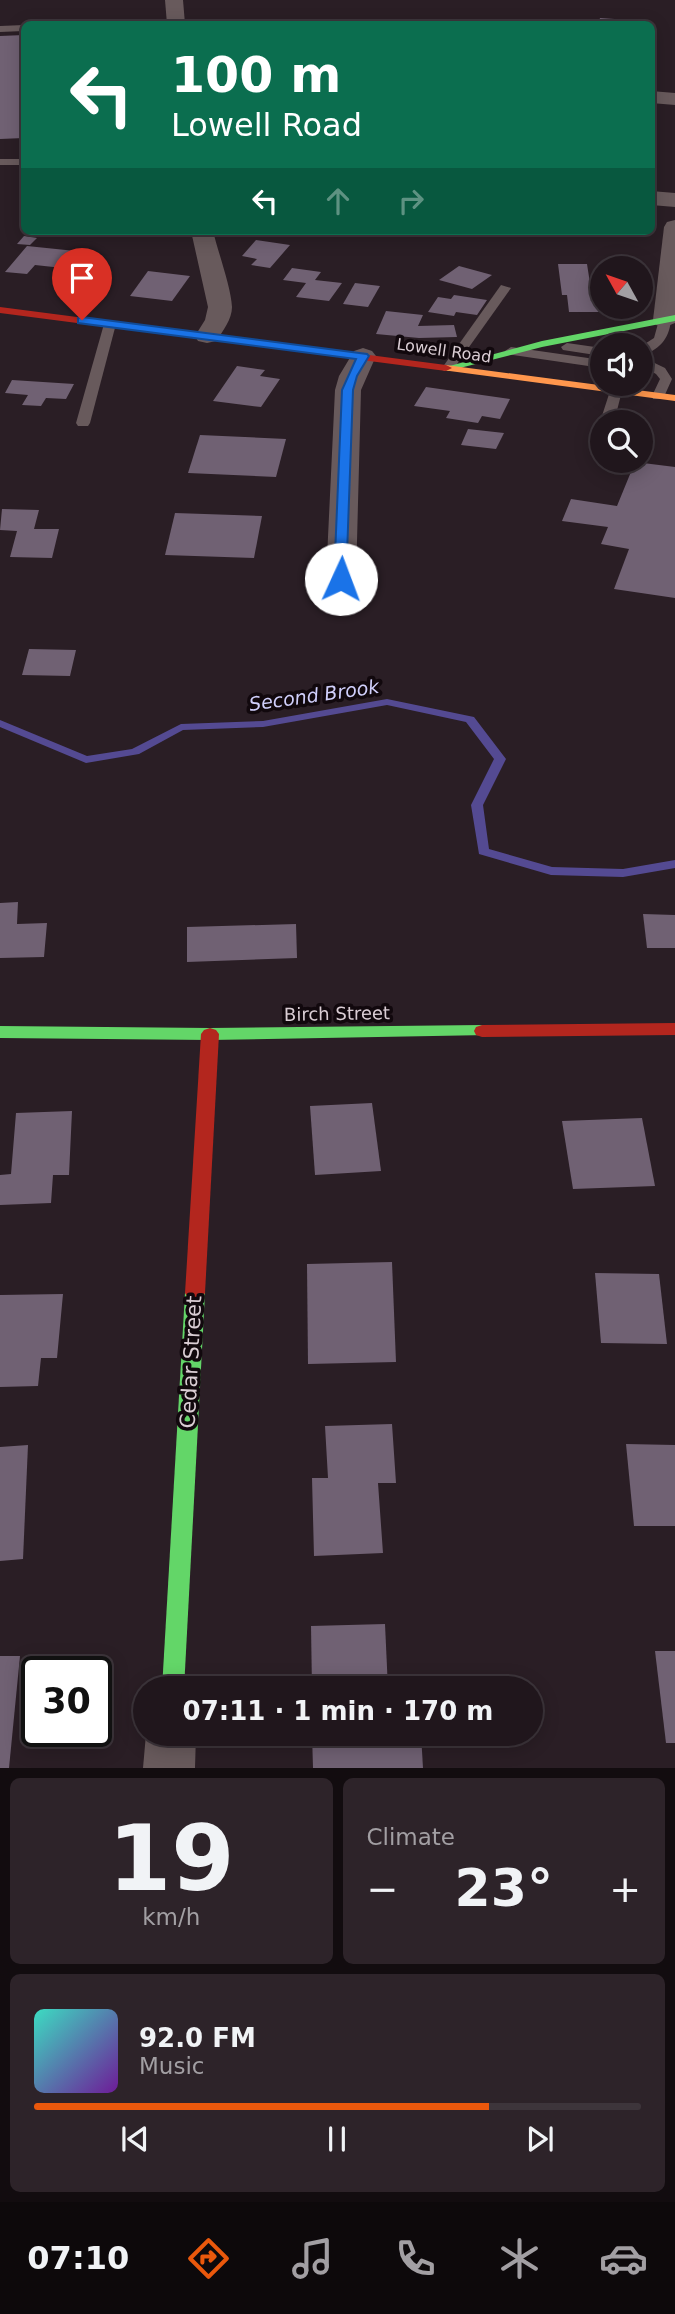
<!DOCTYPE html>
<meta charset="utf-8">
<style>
:root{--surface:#20161c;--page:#2d2329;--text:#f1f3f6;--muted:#a29fa3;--line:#3d353b;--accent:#ea580c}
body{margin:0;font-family:"DejaVu Sans",sans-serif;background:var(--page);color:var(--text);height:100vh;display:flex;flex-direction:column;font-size:26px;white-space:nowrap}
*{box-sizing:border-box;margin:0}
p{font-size:23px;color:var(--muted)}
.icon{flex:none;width:38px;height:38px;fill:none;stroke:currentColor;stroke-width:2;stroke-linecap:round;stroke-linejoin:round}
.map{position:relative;height:1768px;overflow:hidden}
.panel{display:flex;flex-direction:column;gap:10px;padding:10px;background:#120c0f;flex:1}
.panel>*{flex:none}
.hud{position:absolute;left:21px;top:21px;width:634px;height:214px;border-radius:10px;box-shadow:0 4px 18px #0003,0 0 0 2px var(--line);background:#0b6e4f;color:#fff;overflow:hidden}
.needle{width:46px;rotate:310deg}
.tools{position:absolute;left:590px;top:256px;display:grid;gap:14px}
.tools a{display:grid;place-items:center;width:63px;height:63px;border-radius:50%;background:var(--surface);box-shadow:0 4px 18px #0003,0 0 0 2px var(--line);font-size:35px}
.speed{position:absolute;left:21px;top:1656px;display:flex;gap:14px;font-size:35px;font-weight:700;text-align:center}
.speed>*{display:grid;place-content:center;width:91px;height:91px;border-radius:50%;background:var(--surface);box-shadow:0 4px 18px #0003,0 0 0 2px var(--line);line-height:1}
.speed .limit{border:4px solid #111;border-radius:10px;background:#fff;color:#111}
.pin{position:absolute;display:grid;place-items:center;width:60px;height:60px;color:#fff;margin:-72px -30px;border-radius:50% 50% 50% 0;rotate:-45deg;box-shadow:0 0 7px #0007}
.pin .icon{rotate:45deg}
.me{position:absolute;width:77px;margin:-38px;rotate:2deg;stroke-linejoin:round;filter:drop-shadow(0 0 5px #0008)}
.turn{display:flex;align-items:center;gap:24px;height:147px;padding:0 35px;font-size:32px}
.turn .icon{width:91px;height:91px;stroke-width:2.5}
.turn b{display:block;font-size:49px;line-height:60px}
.lanes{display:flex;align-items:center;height:66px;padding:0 35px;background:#0003;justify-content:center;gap:35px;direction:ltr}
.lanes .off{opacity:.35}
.big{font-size:52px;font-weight:600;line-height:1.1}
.panel .tile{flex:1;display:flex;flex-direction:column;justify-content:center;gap:10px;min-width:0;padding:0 24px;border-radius:10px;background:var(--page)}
.panel .dial{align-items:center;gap:0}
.dial b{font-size:91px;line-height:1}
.song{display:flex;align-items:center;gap:21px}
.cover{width:84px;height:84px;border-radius:10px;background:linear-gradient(135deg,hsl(170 70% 55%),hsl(280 70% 35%))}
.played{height:7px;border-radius:4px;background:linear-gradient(90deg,var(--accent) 75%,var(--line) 75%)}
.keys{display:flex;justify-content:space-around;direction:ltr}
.heat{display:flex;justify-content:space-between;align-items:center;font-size:38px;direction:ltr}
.panel .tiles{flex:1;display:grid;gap:10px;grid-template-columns:1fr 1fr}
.tile:last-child{grid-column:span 2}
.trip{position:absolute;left:133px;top:1676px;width:410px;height:70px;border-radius:35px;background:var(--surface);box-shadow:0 4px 18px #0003,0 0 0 2px var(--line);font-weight:600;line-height:70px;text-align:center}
.tabs{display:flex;height:112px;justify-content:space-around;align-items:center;background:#0d090b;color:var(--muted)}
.tabs .icon{width:49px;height:49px}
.tabs .selected{color:var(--accent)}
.tabs b{font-size:32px;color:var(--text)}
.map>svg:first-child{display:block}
</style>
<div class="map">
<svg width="675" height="1768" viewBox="0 0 675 1768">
<rect width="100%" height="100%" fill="#2a1e25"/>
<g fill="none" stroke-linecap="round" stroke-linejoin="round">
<!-- stream -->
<path fill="#544a92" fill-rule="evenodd" d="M 387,699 L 474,717 L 506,759 L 483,805 L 489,849 L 552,867 L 623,869 L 675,860 L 675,868 L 623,877 L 551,875 L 479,854 L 471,805 L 494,759 L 466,722 L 387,705 L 263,727 L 183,730 L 139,754 L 86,763 L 0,727 L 0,720 L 87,756 L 132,749 L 181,724 L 263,721 Z"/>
</g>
<!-- building -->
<g fill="#706173">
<path d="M 600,18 L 644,21 L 643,24 L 598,24 Z"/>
<path d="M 24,35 L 24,138 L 0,139 L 0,36 Z"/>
<path d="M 24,236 L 37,238 L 30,245 L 17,244 Z"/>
<path d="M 256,240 L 290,245 L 270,268 L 251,265 L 257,259 L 242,256 Z"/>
<path d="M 27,246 L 95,253 L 81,270 L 35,265 L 27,274 L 5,272 Z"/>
<path d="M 558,264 L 587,264 L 592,296 L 602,296 L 602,306 L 613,306 L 614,312 L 569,312 L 567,295 L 562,295 Z"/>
<path d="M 459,266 L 492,275 L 472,289 L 439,280 Z"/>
<path d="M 292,268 L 321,272 L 315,280 L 342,283 L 329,301 L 296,297 L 306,283 L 283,280 Z"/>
<path d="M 148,271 L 190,276 L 172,301 L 130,296 Z"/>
<path d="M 355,283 L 380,286 L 368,307 L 343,304 Z"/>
<path d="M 454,295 L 487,300 L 477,315 L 456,312 L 454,316 L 428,312 L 438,297 L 451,299 Z"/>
<path d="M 386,311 L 423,315 L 418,326 L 454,325 L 457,337 L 419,338 L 376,334 Z"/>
<path d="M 237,366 L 265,370 L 260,376 L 280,379 L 261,407 L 213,401 Z"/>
<path d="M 12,380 L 74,384 L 66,399 L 46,398 L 41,406 L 22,405 L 28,395 L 5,393 Z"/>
<path d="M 426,387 L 510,399 L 500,419 L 482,416 L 478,423 L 446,418 L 450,411 L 414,406 Z"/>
<path d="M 468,429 L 504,433 L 496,449 L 461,445 Z"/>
<path d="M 200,435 L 286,439 L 276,477 L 188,473 Z"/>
<path d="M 635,462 L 675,467 L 675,598 L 614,589 L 629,549 L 601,544 L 608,527 L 562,521 L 571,499 L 617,506 Z"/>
<path d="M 2,509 L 39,510 L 34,529 L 59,529 L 52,558 L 10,557 L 17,531 L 0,530 Z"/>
<path d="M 175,513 L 262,516 L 254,558 L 165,555 Z"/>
<path d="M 29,649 L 76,650 L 70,676 L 22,675 Z"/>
<path d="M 18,902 L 17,924 L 47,923 L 44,957 L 0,958 L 0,903 Z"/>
<path d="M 643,914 L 675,915 L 675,948 L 647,948 Z"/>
<path d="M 296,924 L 297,958 L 187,962 L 187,927 Z"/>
<path d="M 372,1103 L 381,1171 L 315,1175 L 310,1106 Z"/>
<path d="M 72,1111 L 69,1175 L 53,1175 L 51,1203 L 0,1205 L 0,1175 L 11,1174 L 16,1113 Z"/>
<path d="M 642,1118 L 655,1186 L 573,1189 L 562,1121 Z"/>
<path d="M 392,1262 L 396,1362 L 308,1364 L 307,1264 Z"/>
<path d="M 595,1273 L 659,1274 L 667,1344 L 601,1343 Z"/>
<path d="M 63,1294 L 57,1358 L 41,1358 L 38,1386 L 0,1387 L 0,1295 Z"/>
<path d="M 392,1424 L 396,1483 L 378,1483 L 383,1553 L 314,1556 L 312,1478 L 328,1478 L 325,1426 Z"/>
<path d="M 626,1444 L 675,1445 L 675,1526 L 634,1526 Z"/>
<path d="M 28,1445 L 23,1559 L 0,1561 L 0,1447 Z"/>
<path d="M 385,1624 L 388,1689 L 312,1689 L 311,1626 Z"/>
<path d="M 655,1651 L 675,1651 L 675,1743 L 666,1743 Z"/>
<path d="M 0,1656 L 20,1656 L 9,1768 L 0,1768 Z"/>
<path d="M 312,1734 L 421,1734 L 423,1768 L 313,1768 Z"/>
</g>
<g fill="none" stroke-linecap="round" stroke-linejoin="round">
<!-- lane -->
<g fill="#685a5c" fill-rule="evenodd">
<path d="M 161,21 L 176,21 L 181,24 L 156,24 Z"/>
<path d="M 24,25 L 24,31 L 0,32 L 0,26 Z"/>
<rect x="0" y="159" width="24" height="6"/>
<path d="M 501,285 L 511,288 L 452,371 L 444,371 L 442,368 Z"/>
<path d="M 665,316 L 671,320 C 669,340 659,350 640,356 L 640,347 L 654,338 L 659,320 Z"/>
<path d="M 110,320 L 116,324 L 90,423 L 88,426 L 78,426 L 76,423 L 104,324 Z"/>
<path d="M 567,343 L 602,348 L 602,356 L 563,350 L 561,347 Z"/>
<path d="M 511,347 L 602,360 L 602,368 L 507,354 L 505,351 Z"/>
<path d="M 640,356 L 665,368 L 672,379 L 663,399 L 653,399 L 652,396 L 660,379 L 656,374 L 640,365 Z"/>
<path d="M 616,387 L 622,391 L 614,422 L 602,422 L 602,424 L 600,422 L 610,391 Z"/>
</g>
<!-- street -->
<g fill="#685a5c" fill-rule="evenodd">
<path d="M 165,0 L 183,0 L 185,24 L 167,24 Z"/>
<path d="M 651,91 L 675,93 L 675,105 L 651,103 Z"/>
<path d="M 651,191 L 675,193 L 675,207 L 651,205 Z"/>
<path d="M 675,220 L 675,323 L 665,327 L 656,325 L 653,320 L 664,227 L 667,222 Z"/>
<path d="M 191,231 L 213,231 C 218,252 231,287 232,307 C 232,319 223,331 216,341 L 207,343 L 198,341 L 195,336 L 205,320 L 208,307 Z"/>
<path d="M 363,348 L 372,351 L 376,356 L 361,390 L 356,579 L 351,585 L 341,588 L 331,585 L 326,579 L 335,390 L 339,376 L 354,351 Z"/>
<path d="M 146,1734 L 196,1734 L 195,1768 L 143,1768 Z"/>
</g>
<!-- fast -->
<g fill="#63d668" fill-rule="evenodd">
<path d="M 675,315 L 675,321 L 542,347 L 448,371 L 442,368 L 542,341 Z"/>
<path d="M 482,1025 L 488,1027 L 490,1031 L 488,1035 L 210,1040 L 0,1038 L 0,1026 L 210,1028 Z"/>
<path d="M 195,1286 L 202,1288 L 205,1293 L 184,1689 L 162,1689 L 185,1293 L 188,1288 Z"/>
</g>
<!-- slow -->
<path fill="#ff974d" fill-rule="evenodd" d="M 446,365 L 675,395 L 675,401 L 442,370 L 440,368 Z"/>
<!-- jam -->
<g fill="#b3261e" fill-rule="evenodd">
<path d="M 0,307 L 446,365 L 452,368 L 446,371 L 0,313 Z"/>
<path d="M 675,1023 L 675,1035 L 482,1037 L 476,1035 L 474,1031 L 476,1027 L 482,1025 Z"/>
<path d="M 210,1028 L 216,1030 L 219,1034 L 205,1293 L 202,1298 L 195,1300 L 188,1298 L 185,1293 L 201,1034 L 204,1030 Z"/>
</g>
</g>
<!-- route -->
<path fill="#1a73e8" stroke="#114b97" stroke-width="2" d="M 82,317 L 367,354 L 369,356 L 357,376 L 353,390 L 346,582 L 341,583 L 334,579 L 342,390 L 356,359 L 78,323 L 78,318 Z"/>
<g text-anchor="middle" stroke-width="7" stroke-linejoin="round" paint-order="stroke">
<!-- far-street labels -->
<g font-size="16" fill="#dacdd4" stroke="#11080d">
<text transform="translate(444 350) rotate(8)" y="6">Lowell Road</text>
</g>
<!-- street labels -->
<g font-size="18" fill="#dacdd4" stroke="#11080d">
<text transform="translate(337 1014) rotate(-1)" y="6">Birch Street</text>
</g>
<!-- water labels -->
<g font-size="19" font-style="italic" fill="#d0cffb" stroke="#11080d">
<text transform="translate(314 695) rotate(-8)" y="7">Second Brook</text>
</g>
<!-- near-street labels -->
<g font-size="21" fill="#dacdd4" stroke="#11080d">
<text transform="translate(191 1362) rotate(-87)" y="7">Cedar Street</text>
</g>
</g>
</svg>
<div class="tools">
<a><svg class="needle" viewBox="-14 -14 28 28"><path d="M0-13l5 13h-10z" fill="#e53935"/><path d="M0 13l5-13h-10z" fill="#a29fa3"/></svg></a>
<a><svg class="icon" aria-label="sound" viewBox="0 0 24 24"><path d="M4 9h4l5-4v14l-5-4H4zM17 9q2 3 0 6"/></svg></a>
<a><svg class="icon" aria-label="search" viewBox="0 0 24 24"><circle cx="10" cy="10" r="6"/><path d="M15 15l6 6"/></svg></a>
</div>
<div class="speed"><div class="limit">30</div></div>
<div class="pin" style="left:82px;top:320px;background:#d93025"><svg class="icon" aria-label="arrive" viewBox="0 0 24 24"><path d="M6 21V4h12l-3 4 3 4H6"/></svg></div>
<svg class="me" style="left:341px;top:579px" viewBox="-20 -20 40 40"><circle r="19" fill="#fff"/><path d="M0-13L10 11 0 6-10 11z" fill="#1a73e8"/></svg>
<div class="trip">07:11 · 1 min · 170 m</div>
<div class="hud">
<div class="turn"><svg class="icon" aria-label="left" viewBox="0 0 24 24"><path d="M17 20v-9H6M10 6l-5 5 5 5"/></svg><div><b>100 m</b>Lowell Road</div></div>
<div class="lanes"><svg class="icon" aria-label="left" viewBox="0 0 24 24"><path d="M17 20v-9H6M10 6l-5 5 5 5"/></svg><svg class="icon off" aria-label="ahead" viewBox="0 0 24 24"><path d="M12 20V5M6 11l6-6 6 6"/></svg><svg class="icon off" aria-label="right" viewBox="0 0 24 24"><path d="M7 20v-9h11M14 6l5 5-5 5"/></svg></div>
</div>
</div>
<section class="panel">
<div class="tiles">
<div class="tile dial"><b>19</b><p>km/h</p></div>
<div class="tile"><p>Climate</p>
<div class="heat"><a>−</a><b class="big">23°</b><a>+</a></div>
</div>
<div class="tile">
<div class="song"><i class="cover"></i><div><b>92.0 FM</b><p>Music</p></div></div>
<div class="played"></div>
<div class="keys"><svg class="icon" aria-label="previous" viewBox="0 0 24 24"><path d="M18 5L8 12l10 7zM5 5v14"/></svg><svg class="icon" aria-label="pause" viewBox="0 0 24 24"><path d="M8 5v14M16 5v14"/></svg><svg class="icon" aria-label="next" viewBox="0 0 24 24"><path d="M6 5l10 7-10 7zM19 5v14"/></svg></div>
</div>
</div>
</section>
<nav class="tabs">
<b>07:10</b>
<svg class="icon selected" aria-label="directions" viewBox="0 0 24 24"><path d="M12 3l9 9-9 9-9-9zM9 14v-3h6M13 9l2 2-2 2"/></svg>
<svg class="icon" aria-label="music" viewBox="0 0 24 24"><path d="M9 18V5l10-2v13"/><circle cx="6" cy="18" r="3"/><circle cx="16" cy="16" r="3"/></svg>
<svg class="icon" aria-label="phone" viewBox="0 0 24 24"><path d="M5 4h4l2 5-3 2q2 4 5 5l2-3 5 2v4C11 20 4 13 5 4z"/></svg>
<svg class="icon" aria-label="climate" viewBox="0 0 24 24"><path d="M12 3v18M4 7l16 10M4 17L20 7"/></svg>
<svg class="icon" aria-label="car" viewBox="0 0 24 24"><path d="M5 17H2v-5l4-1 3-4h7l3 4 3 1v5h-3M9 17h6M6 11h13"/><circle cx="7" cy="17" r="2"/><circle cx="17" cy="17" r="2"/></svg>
</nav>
